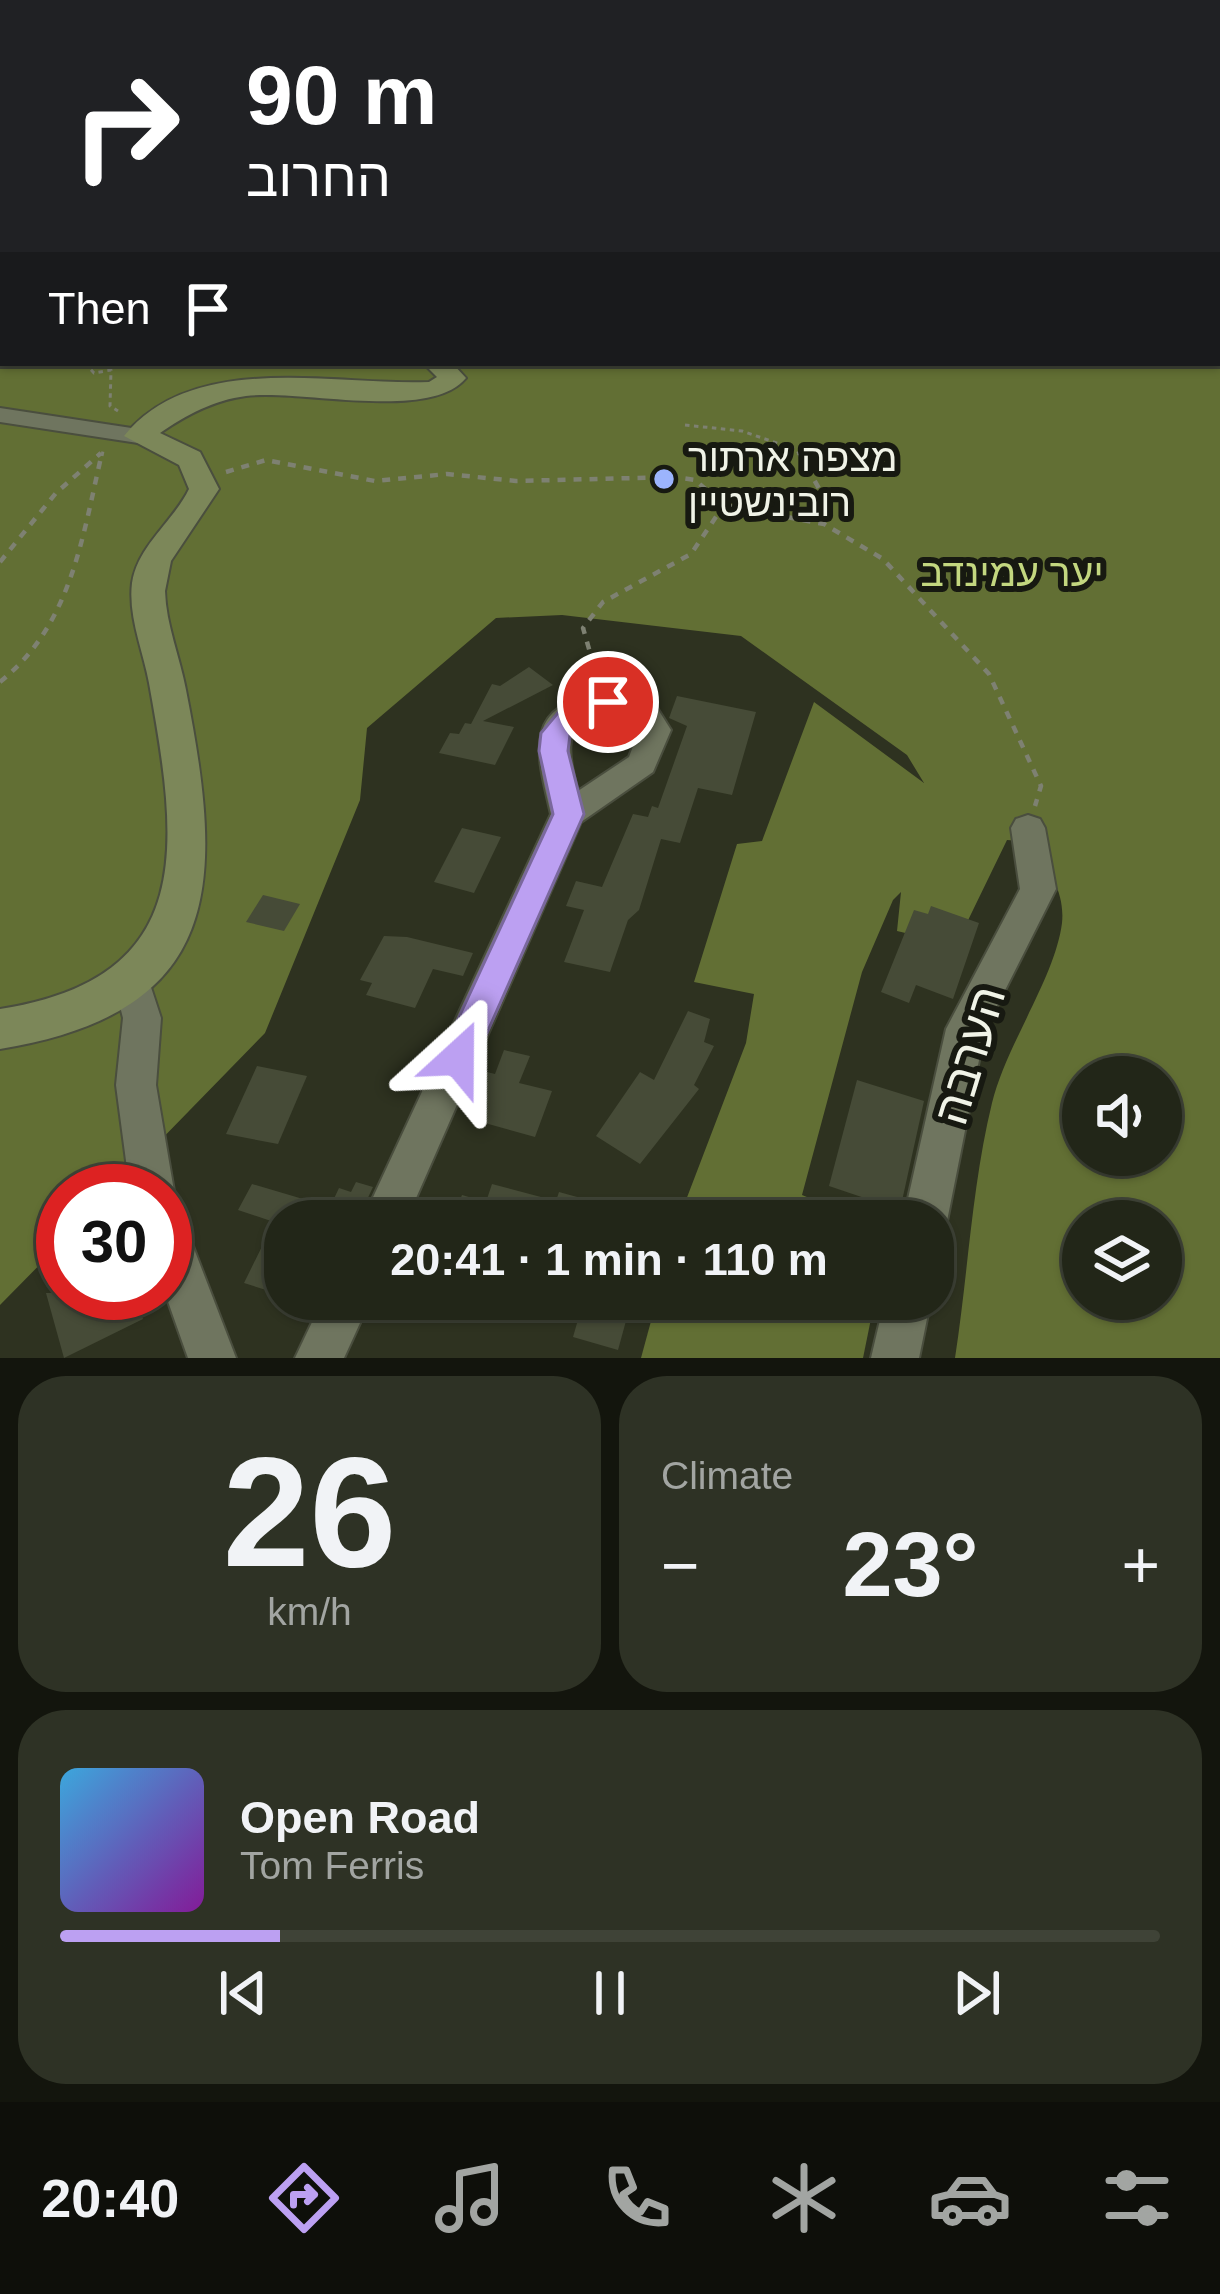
<!DOCTYPE html>
<meta charset="utf-8">
<style>
:root{--surface:#222618;--page:#2e3225;--text:#f1f3f6;--muted:#a2a5a2;--line:#3f4337;--accent:#bca0f2}
body{margin:0;font-family:Helvetica,"Noto Sans Hebrew",sans-serif;background:var(--page);color:var(--text);height:100vh;display:flex;flex-direction:column;font-size:45px;white-space:nowrap}
*{box-sizing:border-box;margin:0}
p{font-size:39px;color:var(--muted)}
.icon{flex:none;width:66px;height:66px;fill:none;stroke:currentColor;stroke-width:2;stroke-linecap:round;stroke-linejoin:round}
.map{position:relative;height:1358px;overflow:hidden}
.side{display:flex;flex-direction:column;gap:18px;padding:18px;background:#13150d;flex:1}
.side>*{flex:none}
.top-card{position:absolute;left:0px;top:0px;width:1221px;height:366px;box-shadow:0 3px 9px #0004,0 0 0 3px var(--line);background:#202124;color:#fff;overflow:hidden}
.tools{position:absolute;left:1062px;top:1056px;display:grid;gap:24px}
.tools a{display:grid;place-items:center;width:120px;height:120px;border-radius:50%;background:var(--surface);box-shadow:0 3px 9px #0004,0 0 0 3px var(--line);font-size:60px}
.speed{position:absolute;left:36px;top:1164px;display:flex;gap:24px;font-size:60px;font-weight:700;text-align:center}
.speed>*{display:grid;place-content:center;width:156px;height:156px;border-radius:50%;background:var(--surface);box-shadow:0 3px 9px #0004,0 0 0 3px var(--line);line-height:1}
.speed .limit{border:18px solid #d22;background:#fff;color:#111}
.pin{position:absolute;display:grid;place-items:center;width:102px;height:102px;color:#fff;margin:-51px;border:6px solid #fff;border-radius:50%;box-shadow:0 3px 12px #0007}
.me{position:absolute;width:132px;margin:-66px;rotate:24deg;stroke-linejoin:round;filter:drop-shadow(0 0 9px #0008)}
.turn{display:flex;align-items:center;gap:42px;height:252px;padding:0 48px;font-size:54px}
.turn .icon{width:156px;height:156px;stroke-width:2.5}
.turn b{display:block;font-size:84px;line-height:102px}
.then{display:flex;align-items:center;height:114px;padding:0 48px;background:#0003;gap:24px;font-size:45px}
.big{font-size:90px;font-weight:700;line-height:1.1}
.side .widget{flex:1;display:flex;flex-direction:column;justify-content:center;gap:18px;min-width:0;padding:0 42px;border-radius:48px;background:var(--page)}
.side .dial{align-items:center;gap:0}
.dial b{font-size:156px;line-height:1}
.song{display:flex;align-items:center;gap:36px}
.cover{width:144px;height:144px;border-radius:18px;background:linear-gradient(135deg,hsl(200 70% 55%),hsl(290 70% 35%))}
.played{height:12px;border-radius:6px;background:linear-gradient(90deg,var(--accent) 20%,var(--line) 20%)}
.keys{display:flex;justify-content:space-around;direction:ltr}
.heat{display:flex;justify-content:space-between;align-items:center;font-size:66px;direction:ltr}
.side .tiles{flex:1;display:grid;gap:18px;grid-template-columns:1fr 1fr}
.widget:last-child{grid-column:span 2}
.trip{position:absolute;left:264px;top:1200px;width:690px;height:120px;border-radius:48px;background:var(--surface);box-shadow:0 3px 9px #0004,0 0 0 3px var(--line);font-weight:700;line-height:120px;text-align:center}
.dock{display:flex;height:192px;justify-content:space-around;align-items:center;background:#0e0f0a;color:var(--muted)}
.dock .icon{width:84px;height:84px}
.dock .active{color:var(--accent)}
.dock b{font-size:54px;color:var(--text)}
.map>svg:first-child{display:block}
</style>
<div class="map">
<svg width="1220" height="1358" viewBox="0 0 1220 1358">
<rect width="100%" height="100%" fill="#2e3220"/>
<!-- forest -->
<g fill="#626f34" fill-rule="evenodd">
<path d="M 0,0 L 1220,0 L 1220,1358 L 955,1358 C 968,1274 972,1185 992,1103 C 1006,1045 1055,978 1062,923 C 1065,893 1050,872 1034,848 L 1036,842 L 1007,840 L 956,945 L 897,931 L 901,892 L 893,900 L 862,972 L 802,1195 L 865,1221 L 678,1221 L 746,1043 L 754,994 L 694,982 L 737,844 L 762,841 L 814,702 L 924,783 L 907,755 L 741,636 L 562,615 L 496,618 L 367,728 L 360,800 L 265,1033 L 111,1191 L 63,1191 L 63,1241 L 0,1305 L 0,369 L 44,363 L 1218,363 L 1218,3 L 3,3 L 0,263 ZM 1083,1077 L 1161,1077 L 1161,1155 L 1083,1155 ZM 1083,1221 L 1161,1221 L 1161,1299 L 1083,1299 Z"/>
<path d="M 657,1299 L 875,1299 L 863,1358 L 641,1358 Z"/>
</g>
<!-- building -->
<g fill="#464b37">
<path d="M 529,667 L 553,685 L 483,721 L 514,727 L 495,765 L 439,753 L 450,733 L 459,734 L 465,723 L 471,724 L 492,684 L 500,686 Z"/>
<path d="M 677,696 L 756,712 L 732,795 L 698,788 L 680,843 L 661,839 L 639,910 L 628,920 L 610,972 L 564,962 L 584,910 L 566,906 L 576,881 L 602,887 L 633,814 L 648,817 L 652,806 L 658,808 L 687,726 L 669,718 Z"/>
<path d="M 462,828 L 501,837 L 474,893 L 434,882 Z"/>
<path d="M 263,895 L 300,904 L 284,931 L 246,922 Z"/>
<path d="M 931,906 L 979,923 L 953,999 L 916,985 L 909,1003 L 881,992 L 914,910 L 928,914 Z"/>
<path d="M 384,936 L 407,937 L 473,953 L 463,976 L 433,969 L 415,1008 L 366,995 L 372,983 L 360,980 Z"/>
<path d="M 688,1011 L 710,1019 L 704,1042 L 714,1046 L 694,1085 L 699,1089 L 640,1164 L 596,1136 L 640,1072 L 654,1080 Z"/>
<path d="M 504,1050 L 530,1056 L 519,1083 L 552,1091 L 535,1137 L 474,1120 L 477,1112 L 467,1110 L 483,1071 L 495,1074 Z"/>
<path d="M 257,1066 L 307,1076 L 278,1144 L 226,1134 Z"/>
<path d="M 857,1080 L 924,1101 L 900,1210 L 829,1186 Z"/>
<path d="M 356,1182 L 373,1187 L 357,1221 L 285,1221 L 285,1296 L 244,1283 L 274,1222 L 238,1210 L 252,1184 L 330,1207 L 339,1188 L 351,1192 Z"/>
<path d="M 492,1184 L 556,1201 L 559,1192 L 639,1214 L 638,1221 L 452,1221 L 462,1195 L 486,1202 Z"/>
<path d="M 46,1293 L 134,1293 L 143,1319 L 64,1358 Z"/>
<path d="M 584,1299 L 632,1299 L 618,1350 L 573,1337 Z"/>
</g>
<g fill="none" stroke-linecap="round" stroke-linejoin="round">
<defs>
<g id="street">
<path d="M 0,272 L 3,273 L 3,285 L 0,284 Z"/>
<path d="M 0,354 L 3,363 L 11,365 L 0,366 Z"/>
<path d="M 0,408 L 138,429 L 150,436 L 138,443 L 0,422 Z"/>
<path d="M 605,693 L 654,703 L 671,730 L 653,772 L 581,822 L 406,1221 L 362,1221 L 551,814 C 536,751 522,704 605,693 ZM 605,713 L 632,717 L 639,730 L 629,757 L 578,791 C 568,757 560,720 605,713 Z"/>
<path d="M 1028,815 L 1040,819 L 1045,828 L 1056,889 L 985,1030 L 947,1221 L 941,1236 L 933,1239 L 933,1221 L 903,1221 L 946,1029 L 1020,889 L 1011,828 L 1016,819 Z"/>
<path d="M 133,967 L 146,972 L 161,1018 L 156,1085 L 174,1191 L 165,1207 L 165,1191 L 130,1191 L 116,1085 L 123,1018 L 114,983 L 120,972 Z"/>
<path d="M 165,1208 L 181,1215 L 236,1358 L 188,1358 L 165,1293 Z"/>
<path d="M 323,1299 L 371,1299 L 344,1358 L 295,1358 Z"/>
<path d="M 885,1299 L 931,1299 L 919,1358 L 871,1358 Z"/>
</g>
<path id="secondary" d="M 423,363 L 452,363 L 466,378 C 430,422 302,389 246,396 C 214,400 186,415 160,433 L 200,452 L 219,489 L 171,561 L 165,591 C 166,625 180,657 186,690 C 224,883 226,1012 0,1049 L 0,1009 C 199,978 178,844 149,683 C 143,650 128,617 132,583 C 138,545 173,522 189,489 L 179,465 L 124,436 C 194,350 334,386 429,382 L 437,377 Z"/>
</defs>
<!-- street casing -->
<use href="#street" stroke="#4a4e3e" stroke-width="4"/>
<!-- secondary casing -->
<use href="#secondary" stroke="#4a4e3e" stroke-width="4"/>
<!-- path-far1 -->
<g stroke="#7e8172" stroke-width="3" stroke-dasharray="4.5 4.5" stroke-linecap="butt">
<path d="M 395,0 L 407,3"/>
<path d="M 830,0 L 835,0"/>
<path d="M 1050,0 L 1054,3"/>
<path d="M 1098,0 L 1104,3"/>
<path d="M 328,3 L 352,0"/>
<path d="M 569,3 L 576,0"/>
<path d="M 795,3 L 804,0"/>
<path d="M 893,3 L 898,0"/>
<path d="M 940,3 L 944,0"/>
<path d="M 85,363 L 94,373 L 111,370 L 110,406 L 118,411"/>
<path d="M 685,425 L 742,431 L 797,450 L 800,456"/>
<path d="M 97,456 L 102,452"/>
<path d="M 102,456 L 103,451"/>
</g>
<!-- path -->
<g stroke="#7e8172" stroke-width="4.5" stroke-dasharray="8 8" stroke-linecap="butt">
<path d="M 799,453 L 830,508 L 824,524"/>
<path d="M 226,472 L 266,460 L 375,481 L 447,474 L 516,481 L 675,477 L 695,480 L 724,505 L 824,524 L 883,559 L 989,674 L 1041,786 L 1035,806"/>
<path d="M 0,562 L 56,493 L 101,453"/>
<path d="M 598,680 L 583,628 L 603,602 L 691,554 L 724,505"/>
<path d="M 0,682 C 72,624 82,538 102,453"/>
</g>
<!-- street -->
<use href="#street" fill="#6f755f" fill-rule="evenodd"/>
<!-- secondary -->
<use href="#secondary" fill="#7c8759" fill-rule="evenodd"/>
</g>
<!-- route -->
<path fill="#bca0f2" stroke="#7a689d" stroke-width="3" d="M 608,693 L 618,695 L 618,709 L 582,721 L 570,735 L 568,751 L 584,814 L 471,1069 L 458,1074 L 445,1069 L 440,1058 L 553,814 L 539,751 L 541,733 L 562,708 Z"/>
<!-- markers -->
<circle fill="#9cb4fd" stroke="#171911" stroke-width="4.5" cx="664" cy="479" r="12"/>
<g text-anchor="middle" stroke-width="12" stroke-linejoin="round" paint-order="stroke">
<!-- poi labels -->
<g font-size="39" fill="#f0f3e7" stroke="#171911" text-anchor="start">
<text x="688" y="471">מצפה ארתור<tspan x="688" dy="45">רובינשטיין</tspan></text>
</g>
<!-- park labels -->
<g font-size="39" fill="#c3d77f" stroke="#171911">
<text x="1012" y="586">יער עמינדב</text>
</g>
<!-- near-street labels -->
<g font-size="48" fill="#f0f3e7" stroke="#171911">
<text transform="translate(969 1055) rotate(-73)" y="17">הערבה</text>
</g>
</g>
</svg>
<div class="tools">
<a><svg class="icon" aria-label="sound" viewBox="0 0 24 24"><path d="M4 9h4l5-4v14l-5-4H4zM17 9q2 3 0 6"/></svg></a>
<a><svg class="icon" aria-label="layers" viewBox="0 0 24 24"><path d="M12 4l9 5-9 5-9-5zM3 14l9 5 9-5"/></svg></a>
</div>
<div class="speed"><div class="limit">30</div></div>
<div class="pin" style="left:608px;top:702px;background:#d93025"><svg class="icon" aria-label="arrive" viewBox="0 0 24 24"><path d="M6 21V4h12l-3 4 3 4H6"/></svg></div>
<svg class="me" style="left:458px;top:1058px" viewBox="-20 -20 40 40"><path d="M0-17L14 15 0 8-14 15z" fill="#bca0f2" stroke="#fff" stroke-width="4"/></svg>
<div class="trip">20:41 · 1 min · 110 m</div>
<div class="top-card">
<div class="turn"><svg class="icon" aria-label="right" viewBox="0 0 24 24"><path d="M7 20v-9h11M14 6l5 5-5 5"/></svg><div><b>90 m</b>החרוב</div></div>
<div class="then">Then<svg class="icon" aria-label="arrive" viewBox="0 0 24 24"><path d="M6 21V4h12l-3 4 3 4H6"/></svg></div>
</div>
</div>
<section class="side">
<div class="tiles">
<div class="widget dial"><b>26</b><p>km/h</p></div>
<div class="widget"><p>Climate</p>
<div class="heat"><a>−</a><b class="big">23°</b><a>+</a></div>
</div>
<div class="widget">
<div class="song"><i class="cover"></i><div><b>Open Road</b><p>Tom Ferris</p></div></div>
<div class="played"></div>
<div class="keys"><svg class="icon" aria-label="previous" viewBox="0 0 24 24"><path d="M18 5L8 12l10 7zM5 5v14"/></svg><svg class="icon" aria-label="pause" viewBox="0 0 24 24"><path d="M8 5v14M16 5v14"/></svg><svg class="icon" aria-label="next" viewBox="0 0 24 24"><path d="M6 5l10 7-10 7zM19 5v14"/></svg></div>
</div>
</div>
</section>
<nav class="dock">
<b>20:40</b>
<svg class="icon active" aria-label="directions" viewBox="0 0 24 24"><path d="M12 3l9 9-9 9-9-9zM9 14v-3h6M13 9l2 2-2 2"/></svg>
<svg class="icon" aria-label="music" viewBox="0 0 24 24"><path d="M9 18V5l10-2v13"/><circle cx="6" cy="18" r="3"/><circle cx="16" cy="16" r="3"/></svg>
<svg class="icon" aria-label="phone" viewBox="0 0 24 24"><path d="M5 4h4l2 5-3 2q2 4 5 5l2-3 5 2v4C11 20 4 13 5 4z"/></svg>
<svg class="icon" aria-label="climate" viewBox="0 0 24 24"><path d="M12 3v18M4 7l16 10M4 17L20 7"/></svg>
<svg class="icon" aria-label="car" viewBox="0 0 24 24"><path d="M5 17H2v-5l4-1 3-4h7l3 4 3 1v5h-3M9 17h6M6 11h13"/><circle cx="7" cy="17" r="2"/><circle cx="17" cy="17" r="2"/></svg>
<svg class="icon" aria-label="filters" viewBox="0 0 24 24"><path d="M4 7h16M4 17h16"/><circle cx="9" cy="7" r="2"/><circle cx="15" cy="17" r="2"/></svg>
</nav>
